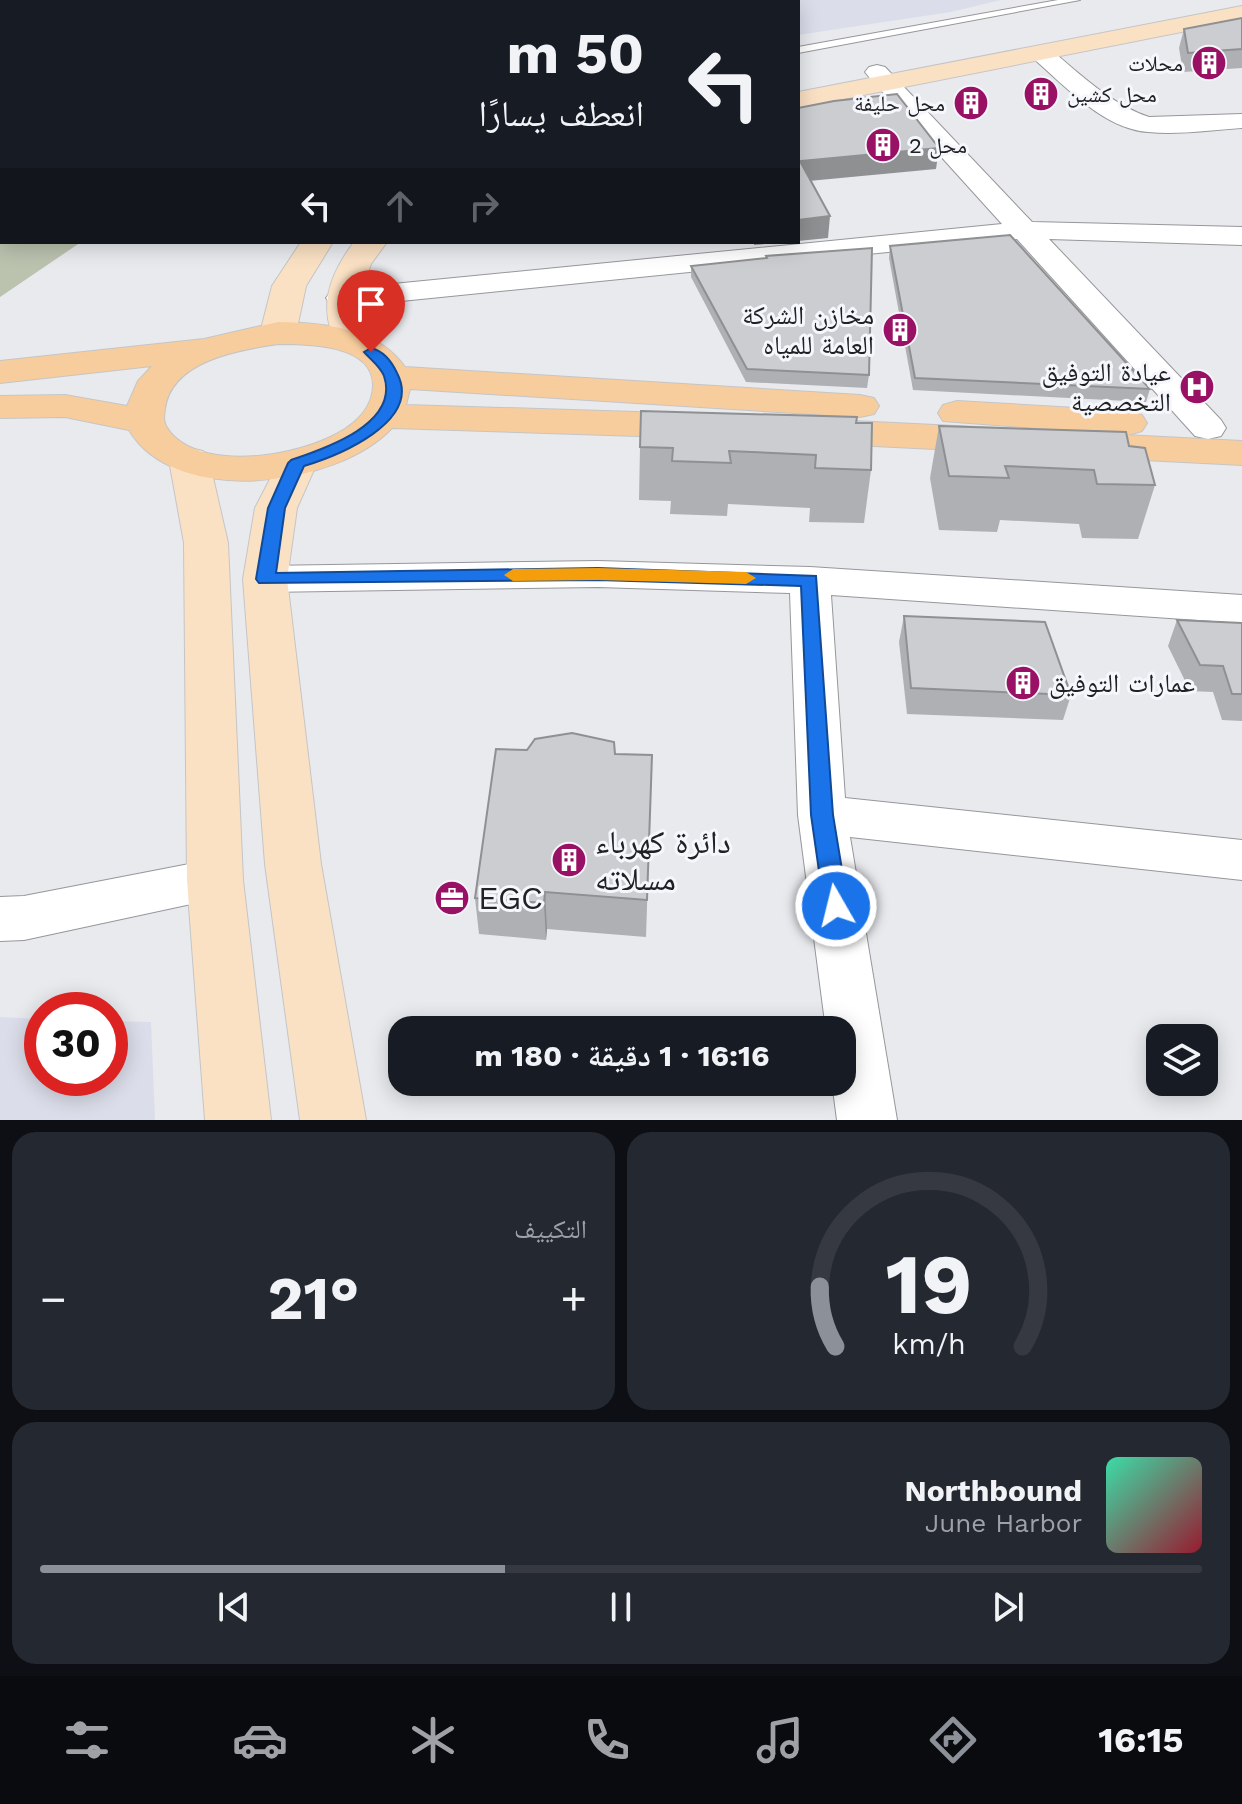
<!DOCTYPE html>
<html lang="ar">
<meta charset="utf-8">
<style>
:root{--surface:#171b24;--page:#242831;--text:#f1f3f6;--muted:#9ea1a6;--line:#363941;--accent:#8c9099}
body{margin:0;font-family:"Work Sans","Noto Naskh Arabic",sans-serif;background:var(--page);color:var(--text);direction:rtl;height:100vh;display:flex;flex-direction:column;font-size:30px;white-space:nowrap}
*{box-sizing:border-box;margin:0}
p{font-size:26px;color:var(--muted)}
.icon{flex:none;width:44px;height:44px;fill:none;stroke:currentColor;stroke-width:2;stroke-linecap:round;stroke-linejoin:round}
.map{position:relative;height:1120px;overflow:hidden;direction:ltr}
.sheet{display:flex;flex-direction:column;gap:12px;padding:12px;background:#0d0f14;flex:1}
.sheet>*{flex:none}
.top-card{position:absolute;left:0px;top:0px;width:800px;height:244px;box-shadow:0 4px 20px #0003;direction:rtl;background:#171b24;color:var(--text);overflow:hidden}
.tools{position:absolute;left:1146px;top:1024px;display:grid;gap:16px}
.tools a{display:grid;place-items:center;width:72px;height:72px;border-radius:16px;background:var(--surface);box-shadow:0 4px 20px #0003;font-size:40px}
.speed{position:absolute;left:24px;top:992px;display:flex;gap:16px;font-size:40px;font-weight:700;text-align:center}
.speed>*{display:grid;place-content:center;width:104px;height:104px;border-radius:50%;background:var(--surface);box-shadow:0 4px 20px #0003;line-height:1}
.speed .limit{border:12px solid #d22;background:#fff;color:#111}
.pin{position:absolute;display:grid;place-items:center;width:68px;height:68px;color:#fff;margin:-82px -34px;border-radius:50% 50% 50% 0;rotate:-45deg;box-shadow:0 0 8px #0007}
.pin .icon{rotate:45deg}
.me{position:absolute;width:88px;margin:-44px;rotate:352deg;stroke-linejoin:round;filter:drop-shadow(0 0 6px #0008)}
.turn{display:flex;align-items:center;gap:28px;height:168px;padding:0 24px;font-size:36px}
.turn .icon{width:104px;height:104px;stroke-width:2.5}
.turn b{display:block;font-size:56px;line-height:68px}
.lanes{display:flex;align-items:center;height:76px;padding:0 24px;background:#0003;justify-content:center;gap:40px;direction:ltr}
.lanes .off{opacity:.35}
.big{font-size:60px;font-weight:700;line-height:1.1}
.sheet .widget{flex:1;display:flex;flex-direction:column;justify-content:center;gap:12px;min-width:0;padding:0 28px;border-radius:24px;background:var(--page)}
.sheet .dial{align-items:center;gap:0}
.dial svg{height:208px;overflow:visible;fill:none;stroke:var(--line);stroke-width:7;stroke-linecap:round;text-anchor:middle}
.dial text{fill:var(--text);stroke:none}
.song{display:flex;align-items:center;gap:24px}
.cover{width:96px;height:96px;border-radius:12px;background:linear-gradient(135deg,hsl(160 70% 55%),hsl(350 70% 35%))}
.played{height:8px;border-radius:4px;background:linear-gradient(90deg,var(--accent) 40%,var(--line) 40%)}
.keys{display:flex;justify-content:space-around;direction:ltr}
.heat{display:flex;justify-content:space-between;align-items:center;font-size:44px;direction:ltr}
.sheet .tiles{flex:1;display:grid;gap:12px;grid-template-columns:1fr 1fr}
.widget:last-child{grid-column:span 2}
.trip{position:absolute;left:388px;top:1016px;width:468px;height:80px;border-radius:24px;background:var(--surface);box-shadow:0 4px 20px #0003;font-weight:700;line-height:80px;text-align:center;direction:rtl}
.tabs{display:flex;height:128px;justify-content:space-around;align-items:center;background:#090b0e;color:var(--muted)}
.tabs .icon{width:56px;height:56px}
.tabs .current{color:var(--accent)}
.tabs b{font-size:36px;color:var(--text)}
.map>svg:first-child{display:block}
</style>
<div class="map">
<svg width="1242" height="1120" viewBox="0 0 1242 1120">
<rect width="100%" height="100%" fill="#e8eaee"/>
<!-- built -->
<g fill="#dbdeea">
<path d="M 0,0 L 1001,0 L 951,12 L 798,35 L 798,2 L 2,2 L 2,242 L 81,242 L 0,297 Z"/>
<path d="M 0,1017 L 42,1019 L 42,1078 L 110,1078 L 110,1021 L 151,1022 L 155,1120 L 0,1120 Z"/>
</g>
<!-- green -->
<g fill="#bbc3af">
<path d="M 223,0 L 535,0 L 536,2 L 211,2 Z"/>
<path d="M 0,44 L 2,242 L 81,242 L 0,297 Z"/>
</g>
<g fill="none" stroke-linecap="round" stroke-linejoin="round">
<defs>
<g id="lane">
<rect x="6" y="0" width="10" height="2"/>
<path d="M 533,0 L 543,0 L 544,2 L 534,2 Z"/>
<path d="M 629,0 L 639,0 L 640,2 L 630,2 Z"/>
<path d="M 1058,0 L 1080,0 L 798,53 L 798,47 Z"/>
<rect x="0" y="41" width="2" height="6"/>
</g>
<g id="street">
<path d="M 1042,47 L 1050,49 C 1081,75 1111,104 1149,117 L 1242,114 L 1242,128 C 1211,130 1179,135 1148,132 C 1104,129 1065,86 1034,59 L 1031,54 L 1034,49 Z"/>
<path d="M 877,65 L 885,67 L 1032,222 L 1242,227 L 1242,245 L 1049,239 L 1221,420 L 1226,428 L 1221,436 L 1208,439 L 1195,436 L 1017,239 L 342,307 L 331,305 L 326,298 L 331,291 L 342,289 L 1002,224 L 869,77 L 865,72 L 869,67 Z"/>
<path d="M 598,561 L 810,567 L 1242,595 L 1242,623 L 831,595 L 845,798 L 1242,840 L 1242,880 L 850,837 L 897,1120 L 837,1120 L 832,1082 L 842,1082 L 842,1030 L 826,1030 L 798,815 L 790,593 L 598,587 L 265,592 L 251,588 L 245,579 L 251,570 L 265,566 Z"/>
<path d="M 215,859 L 233,865 L 240,880 L 233,895 L 24,940 L 0,941 L 0,897 L 24,896 Z"/>
</g>
<g id="primary">
<path d="M 1242,6 L 1242,20 L 798,108 L 798,92 Z"/>
<path d="M 301,242 L 333,242 L 306,286 L 296,333 L 291,341 L 278,344 L 265,341 L 260,333 L 272,286 Z"/>
<path d="M 354,242 L 387,242 L 371,264 L 359,298 L 372,342 L 367,350 L 354,353 L 341,350 C 315,312 329,275 354,242 Z"/>
<path d="M 189,448 L 203,451 L 209,460 L 228,543 L 243,880 L 271,1120 L 205,1120 L 187,880 L 184,543 L 169,460 L 175,451 Z"/>
<path d="M 297,451 L 311,454 L 317,463 L 297,508 L 287,579 L 321,864 L 366,1120 L 300,1120 L 265,864 L 243,579 L 255,508 L 283,454 Z"/>
</g>
<g id="highway">
<path d="M 278,322 C 323,323 377,327 405,367 L 860,395 L 874,398 L 879,406 L 874,414 L 860,417 L 410,389 L 406,405 L 700,414 L 714,418 L 719,426 L 714,434 L 700,438 L 392,428 C 337,487 175,508 129,430 L 65,417 L 0,418 L 0,396 L 65,395 L 127,406 L 138,381 L 152,366 L 0,383 L 0,361 L 204,339 ZM 278,344 C 307,344 375,344 373,387 C 372,402 364,414 353,423 C 315,455 205,475 170,432 C 164,425 163,419 165,409 C 171,361 238,350 278,344 Z"/>
<path d="M 957,401 L 1128,411 L 1142,415 L 1147,423 L 1142,431 L 1128,435 L 943,421 L 938,413 L 943,405 Z"/>
<path d="M 813,419 L 996,428 L 1010,432 L 1016,440 L 1010,448 L 996,452 L 813,443 L 799,439 L 793,431 L 799,423 Z"/>
<path d="M 1085,433 L 1242,441 L 1242,465 L 1085,457 L 1071,453 L 1065,445 L 1071,437 Z"/>
</g>
</defs>
<!-- lane casing -->
<use href="#lane" stroke="#96979b" stroke-width="2"/>
<!-- street casing -->
<use href="#street" stroke="#96979b" stroke-width="2"/>
<!-- primary casing -->
<use href="#primary" stroke="#c5c5c6" stroke-width="2"/>
<!-- highway casing -->
<use href="#highway" stroke="#c5c5c6" stroke-width="2"/>
<!-- lane -->
<use href="#lane" fill="#fff" fill-rule="evenodd"/>
<!-- street -->
<use href="#street" fill="#fff" fill-rule="evenodd"/>
<!-- primary -->
<use href="#primary" fill="#fbe1c4" fill-rule="evenodd"/>
<!-- highway -->
<use href="#highway" fill="#f8cd9d" fill-rule="evenodd"/>
</g>
<!-- wall -->
<g fill="#afb0b4">
<path d="M 1242,18 L 1242,68 L 1183,72 L 1179,48 L 1184,29 Z"/>
<path d="M 890,246 L 1150,389 L 1146,402 L 913,390 L 889,258 Z"/>
<path d="M 766,256 L 869,375 L 867,388 L 746,382 L 691,277 L 691,266 L 766,259 Z"/>
<path d="M 856,423 L 871,470 L 864,523 L 809,522 L 810,508 L 728,504 L 727,516 L 670,514 L 671,501 L 639,500 L 640,447 Z"/>
<path d="M 939,426 L 1129,446 L 1155,485 L 1138,539 L 1082,538 L 1079,524 L 1000,520 L 997,532 L 939,530 L 930,478 Z"/>
<path d="M 904,616 L 1071,695 L 1063,720 L 907,714 L 899,642 Z"/>
<path d="M 1177,620 L 1242,623 L 1242,721 L 1222,720 L 1213,692 L 1190,691 L 1168,646 Z"/>
<path d="M 615,754 L 652,755 L 646,937 L 547,929 L 546,940 L 479,934 L 475,898 Z"/>
</g>
<!-- shaded-wall -->
<g fill="#8e9092">
<path d="M 939,148 L 936,169 L 798,182 L 800,161 Z"/>
<path d="M 830,216 L 828,238 L 798,241 L 798,220 Z"/>
<path d="M 754,242 L 789,242 L 754,245 Z"/>
<path d="M 545,892 L 547,929 L 546,940 L 544,903 Z"/>
</g>
<!-- building -->
<g fill="#cbcdd1" stroke="#8e9092" stroke-width="2">
<path d="M 1242,18 L 1242,49 L 1188,53 L 1184,29 Z"/>
<path d="M 897,94 L 939,148 L 800,161 L 830,216 L 798,220 L 798,108 L 834,101 Z"/>
<path d="M 1010,235 L 1150,389 L 915,378 L 890,246 Z"/>
<path d="M 872,248 L 869,375 L 747,369 L 691,266 L 767,258 L 766,256 Z"/>
<path d="M 641,411 L 857,417 L 856,423 L 872,423 L 871,470 L 815,468 L 816,455 L 729,451 L 731,463 L 672,461 L 673,448 L 640,447 Z"/>
<path d="M 939,426 L 1126,432 L 1129,446 L 1145,448 L 1155,485 L 1097,484 L 1094,470 L 1005,466 L 1009,478 L 949,476 Z"/>
<path d="M 904,616 L 1045,622 L 1071,695 L 911,688 Z"/>
<path d="M 1177,620 L 1242,623 L 1242,694 L 1232,694 L 1223,666 L 1200,665 Z"/>
<path d="M 572,733 L 614,742 L 615,754 L 652,755 L 647,900 L 545,892 L 544,903 L 475,898 L 496,749 L 527,750 L 535,739 Z"/>
</g>
<!-- route -->
<path fill="#1a73e8" stroke="#114b97" stroke-width="2" d="M 371,348 C 383,351 392,362 397,373 C 423,422 337,456 304,466 L 285,508 L 276,573 L 598,568 L 816,576 L 833,815 L 848,906 L 844,913 L 836,916 L 827,913 L 824,906 L 811,815 L 801,586 L 598,580 L 259,583 L 256,579 L 268,508 L 288,463 L 291,460 C 324,449 400,424 384,376 C 380,366 371,360 364,352 Z"/>
<!-- slow -->
<path fill="#f59e0b" d="M 598,568 L 746,572 L 756,578 L 746,584 L 598,580 L 513,581 L 504,575 L 513,569 Z"/>
<!-- icons -->
<defs>
<symbol id="building-disc" viewBox="-11 -11 22 22"><circle r="9.5" fill="#991165" stroke="#f6f7fc"/><path d="M-4-6H4V6H1V3H-1V6H-4ZM-2.5-4.3h1.7v1.8h-1.7ZM.8-4.3h1.7v1.8H.8ZM-2.5-1h1.7V.8h-1.7ZM.8-1h1.7V.8H.8Z" fill="#fff"/></symbol>
<symbol id="hospital-disc" viewBox="-11 -11 22 22"><circle r="9.5" fill="#991165" stroke="#f6f7fc"/><path d="M-5-5h3v3.5h4V-5h3V5h-3V1.5h-4V5h-3Z" fill="#fff"/></symbol>
<symbol id="office-disc" viewBox="-11 -11 22 22"><circle r="9.5" fill="#991165" stroke="#f6f7fc"/><path d="M-6-3h4V-5.5h4V-3h4V5H-6ZM-1-4.5V-3h2v-1.5ZM-6 0V1H6V0Z" fill="#fff"/></symbol>
</defs>
<g fill-rule="evenodd">
<use href="#building-disc" x="1189" y="43" width="40" height="40"/>
<use href="#building-disc" x="1021" y="74" width="40" height="40"/>
<use href="#building-disc" x="951" y="83" width="40" height="40"/>
<use href="#building-disc" x="863" y="125" width="40" height="40"/>
<use href="#building-disc" x="880" y="310" width="40" height="40"/>
<use href="#hospital-disc" x="1177" y="367" width="40" height="40"/>
<use href="#building-disc" x="1003" y="663" width="40" height="40"/>
<use href="#building-disc" x="549" y="840" width="40" height="40"/>
<use href="#office-disc" x="432" y="878" width="40" height="40"/>
</g>
<g text-anchor="middle" stroke-width="6" stroke-linejoin="round" paint-order="stroke">
<!-- far-poi labels -->
<g font-size="22" fill="#202122" stroke="#f6f7fc" text-anchor="end">
<text x="1183" y="71">محلات</text>
<text x="1067" y="102" text-anchor="start">محل كشين</text>
<text x="945" y="111">محل حليفة</text>
<text x="909" y="153" text-anchor="start">محل 2</text>
</g>
<!-- poi labels -->
<g font-size="26" fill="#202122" stroke="#f6f7fc" text-anchor="end">
<text x="874" y="324">مخازن الشركة<tspan x="874" dy="30">العامة للمياه</tspan></text>
<text x="1171" y="381">عيادة التوفيق<tspan x="1171" dy="30">التخصصية</tspan></text>
<text x="1049" y="692" text-anchor="start">عمارات التوفيق</text>
</g>
<!-- near-poi labels -->
<g font-size="32" fill="#202122" stroke="#f6f7fc" text-anchor="start">
<text x="595" y="853">دائرة كهرباء<tspan x="595" dy="37">مسلاته</tspan></text>
<text x="478" y="909">EGC</text>
</g>
</g>
</svg>
<div class="tools">
<a><svg class="icon" aria-label="layers" viewBox="0 0 24 24"><path d="M12 4l9 5-9 5-9-5zM3 14l9 5 9-5"/></svg></a>
</div>
<div class="speed"><div class="limit">30</div></div>
<div class="pin" style="left:371px;top:352px;background:#d93025"><svg class="icon" aria-label="arrive" viewBox="0 0 24 24"><path d="M6 21V4h12l-3 4 3 4H6"/></svg></div>
<svg class="me" style="left:836px;top:906px" viewBox="-20 -20 40 40"><circle r="17" fill="#1a73e8" stroke="#fff" stroke-width="3"/><path d="M0-11L8 9 0 5-8 9z" fill="#fff"/></svg>
<div class="trip">16:16 · 1 دقيقة · 180 m</div>
<div class="top-card">
<div class="turn"><svg class="icon" aria-label="left" viewBox="0 0 24 24"><path d="M17 20v-9H6M10 6l-5 5 5 5"/></svg><div><b>50 m</b>انعطف يسارًا</div></div>
<div class="lanes"><svg class="icon" aria-label="left" viewBox="0 0 24 24"><path d="M17 20v-9H6M10 6l-5 5 5 5"/></svg><svg class="icon off" aria-label="ahead" viewBox="0 0 24 24"><path d="M12 20V5M6 11l6-6 6 6"/></svg><svg class="icon off" aria-label="right" viewBox="0 0 24 24"><path d="M7 20v-9h11M14 6l5 5-5 5"/></svg></div>
</div>
</div>
<section class="sheet">
<div class="tiles">
<div class="widget dial"><svg viewBox="0 0 100 80">
<path d="M14 69A42 42 0 1 1 86 69"/>
<path d="M14 69A42 42 0 0 1 8 46" stroke="#8c9099"/>
<text x="50" y="56" font-size="32" font-weight="700">19</text>
<text x="50" y="72" font-size="11">km/h</text>
</svg></div>
<div class="widget"><p>التكييف</p>
<div class="heat"><a>−</a><b class="big">21°</b><a>+</a></div>
</div>
<div class="widget">
<div class="song"><i class="cover"></i><div><b>Northbound</b><p>June Harbor</p></div></div>
<div class="played"></div>
<div class="keys"><svg class="icon" aria-label="previous" viewBox="0 0 24 24"><path d="M18 5L8 12l10 7zM5 5v14"/></svg><svg class="icon" aria-label="pause" viewBox="0 0 24 24"><path d="M8 5v14M16 5v14"/></svg><svg class="icon" aria-label="next" viewBox="0 0 24 24"><path d="M6 5l10 7-10 7zM19 5v14"/></svg></div>
</div>
</div>
</section>
<nav class="tabs">
<b>16:15</b>
<svg class="icon current" aria-label="directions" viewBox="0 0 24 24"><path d="M12 3l9 9-9 9-9-9zM9 14v-3h6M13 9l2 2-2 2"/></svg>
<svg class="icon" aria-label="music" viewBox="0 0 24 24"><path d="M9 18V5l10-2v13"/><circle cx="6" cy="18" r="3"/><circle cx="16" cy="16" r="3"/></svg>
<svg class="icon" aria-label="phone" viewBox="0 0 24 24"><path d="M5 4h4l2 5-3 2q2 4 5 5l2-3 5 2v4C11 20 4 13 5 4z"/></svg>
<svg class="icon" aria-label="climate" viewBox="0 0 24 24"><path d="M12 3v18M4 7l16 10M4 17L20 7"/></svg>
<svg class="icon" aria-label="car" viewBox="0 0 24 24"><path d="M5 17H2v-5l4-1 3-4h7l3 4 3 1v5h-3M9 17h6M6 11h13"/><circle cx="7" cy="17" r="2"/><circle cx="17" cy="17" r="2"/></svg>
<svg class="icon" aria-label="filters" viewBox="0 0 24 24"><path d="M4 7h16M4 17h16"/><circle cx="9" cy="7" r="2"/><circle cx="15" cy="17" r="2"/></svg>
</nav>
